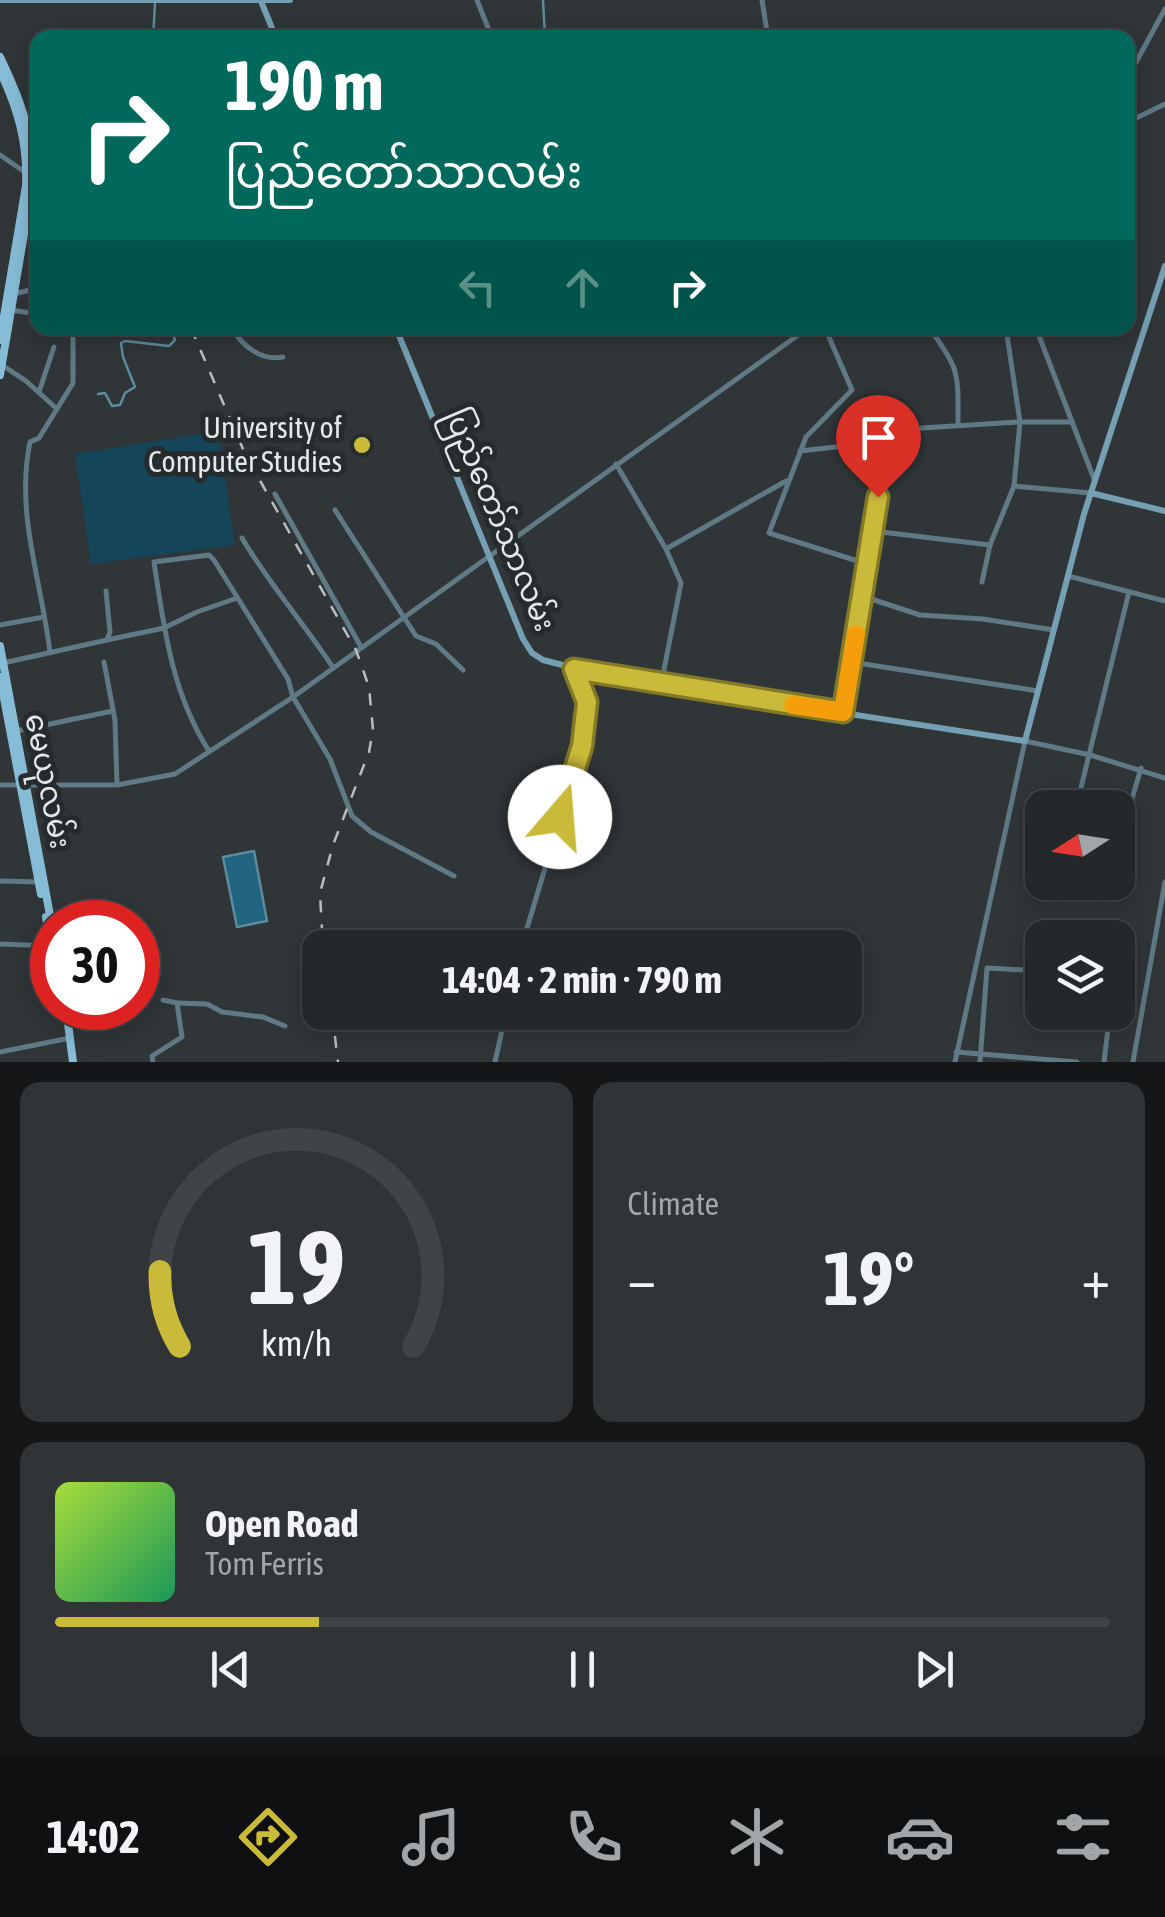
<!DOCTYPE html>
<meta charset="utf-8">
<style>
:root{--surface:#24282a;--page:#303436;--text:#f1f3f6;--muted:#a3a6a8;--line:#414447;--accent:#caba3a}
body{margin:0;font-family:"Asap Condensed","Noto Sans Myanmar",sans-serif;background:var(--page);color:var(--text);height:100vh;display:flex;flex-direction:column;font-size:38px;white-space:nowrap}
*{box-sizing:border-box;margin:0}
p{font-size:32px;color:var(--muted)}
.icon{flex:none;width:55px;height:55px;fill:none;stroke:currentColor;stroke-width:2;stroke-linecap:round;stroke-linejoin:round}
.map{position:relative;height:1062px;overflow:hidden}
.drawer{display:flex;flex-direction:column;gap:20px;padding:20px;background:#141617;flex:1}
.drawer>*{flex:none}
.hud{position:absolute;left:30px;top:30px;width:1105px;height:305px;border-radius:20px;box-shadow:0 5px 25px #0003,0 0 0 2px var(--line);background:#00695c;color:#fff;overflow:hidden}
.needle{width:65px;rotate:258deg}
.buttons{position:absolute;left:1025px;top:790px;display:grid;gap:20px}
.buttons a{display:grid;place-items:center;width:110px;height:110px;border-radius:20px;background:var(--surface);box-shadow:0 5px 25px #0003,0 0 0 2px var(--line);font-size:50px}
.speed{position:absolute;left:30px;top:900px;display:flex;gap:20px;font-size:50px;font-weight:700;text-align:center}
.speed>*{display:grid;place-content:center;width:130px;height:130px;border-radius:50%;background:var(--surface);box-shadow:0 5px 25px #0003,0 0 0 2px var(--line);line-height:1}
.speed .limit{border:15px solid #d22;background:#fff;color:#111}
.pin{position:absolute;display:grid;place-items:center;width:85px;height:85px;color:#fff;margin:-102px -42px;border-radius:50% 50% 50% 0;rotate:-45deg;box-shadow:0 0 10px #0007}
.pin .icon{rotate:45deg}
.me{position:absolute;width:110px;margin:-55px;rotate:18deg;stroke-linejoin:round;filter:drop-shadow(0 0 8px #0008)}
.turn{display:flex;align-items:center;gap:35px;height:210px;padding:0 30px;font-size:45px}
.turn .icon{width:130px;height:130px;stroke-width:2.5}
.turn b{display:block;font-size:70px;line-height:85px}
.lanes{display:flex;align-items:center;height:95px;padding:0 30px;background:#0003;justify-content:center;gap:50px;direction:ltr}
.lanes .off{opacity:.35}
.big{font-size:75px;font-weight:700;line-height:1.1}
.drawer .card{flex:1;display:flex;flex-direction:column;justify-content:center;gap:15px;min-width:0;padding:0 35px;border-radius:20px;background:var(--page)}
.drawer .dial{align-items:center;gap:0}
.dial svg{height:260px;overflow:visible;fill:none;stroke:var(--line);stroke-width:7;stroke-linecap:round;text-anchor:middle}
.dial text{fill:var(--text);stroke:none}
.song{display:flex;align-items:center;gap:30px}
.cover{width:120px;height:120px;border-radius:15px;background:linear-gradient(135deg,hsl(80 70% 55%),hsl(150 70% 35%))}
.played{height:10px;border-radius:5px;background:linear-gradient(90deg,var(--accent) 25%,var(--line) 25%)}
.keys{display:flex;justify-content:space-around;direction:ltr}
.heat{display:flex;justify-content:space-between;align-items:center;font-size:55px;direction:ltr}
.drawer .tiles{flex:1;display:grid;gap:20px;grid-template-columns:1fr 1fr}
.card:last-child{grid-column:span 2}
.trip{position:absolute;left:302px;top:930px;width:560px;height:100px;border-radius:20px;background:var(--surface);box-shadow:0 5px 25px #0003,0 0 0 2px var(--line);font-weight:700;line-height:100px;text-align:center}
.menu{display:flex;height:160px;justify-content:space-around;align-items:center;background:#0e1011;color:var(--muted)}
.menu .icon{width:70px;height:70px}
.menu .on{color:var(--accent)}
.menu b{font-size:45px;color:var(--text)}
.map>svg:first-child{display:block}
</style>
<div class="map">
<svg width="1165" height="1062" viewBox="0 0 1165 1062">
<rect width="100%" height="100%" fill="#303538"/>
<!-- green -->
<path fill="#144559" d="M 218,431 L 235,545 L 91,564 L 75,454 Z"/>
<!-- water -->
<path fill="#20647f" stroke="#5b8c9f" stroke-width="2.5" d="M 254,851 L 267,921 L 237,927 L 223,857 Z"/>
<g fill="none" stroke-linecap="round" stroke-linejoin="round">
<!-- stream -->
<g stroke="#5b8c9f" stroke-width="2.5">
<path d="M 543,0 L 545,38"/>
<path d="M 153,38 L 155,4"/>
<path d="M 98,394 L 105,393 L 112,406 L 120,405 L 125,393 L 135,387 L 123,357 L 121,343 L 125,341 L 169,346 L 175,340 L 171,328"/>
</g>
<!-- street -->
<g stroke="#5f7985" stroke-width="5">
<path d="M 477,0 L 492,38"/>
<path d="M 762,0 L 768,38"/>
<path d="M 1128,77 L 1165,9"/>
<path d="M 1128,122 L 1165,104"/>
<path d="M 0,155 L 38,181"/>
<path d="M 14,294 L 38,288"/>
<path d="M 11,310 L 38,314"/>
<path d="M 232,328 C 242,346 261,361 283,357"/>
<path d="M 825,328 L 852,390 L 806,437 L 769,533 L 867,564"/>
<path d="M 929,328 C 961,370 958,375 958,425"/>
<path d="M 1036,328 L 1094,479"/>
<path d="M 2,365 L 26,381 L 57,409"/>
<path d="M 39,392 L 54,347"/>
<path d="M 800,451 L 871,443"/>
<path d="M 616,464 L 666,549 L 786,481"/>
<path d="M 1014,486 L 1091,493"/>
<path d="M 275,494 L 361,647"/>
<path d="M 335,510 L 416,636 L 436,644 L 463,670"/>
<path d="M 873,531 L 990,545 L 1014,486 L 1020,422 L 1006,328"/>
<path d="M 242,538 C 269,584 303,622 332,666"/>
<path d="M 1068,576 L 1165,601"/>
<path d="M 982,582 L 990,545"/>
<path d="M 862,596 L 920,615 L 983,619 L 1054,630"/>
<path d="M 0,625 L 44,617"/>
<path d="M 107,640 L 164,628 L 197,612 L 237,598"/>
<path d="M 50,653 C 42,582 15,514 30,442 L 39,438 L 73,383 L 73,328"/>
<path d="M 104,662 L 115,720 L 117,785"/>
<path d="M 851,662 L 1038,691"/>
<path d="M 3,663 L 107,640 L 110,632 L 106,591"/>
<path d="M 661,685 L 681,583 L 666,549"/>
<path d="M 843,712 L 873,531 L 881,447 L 871,443 L 874,431 L 1018,422 L 1072,422"/>
<path d="M 16,731 L 113,711"/>
<path d="M 209,751 C 172,693 164,629 154,562 L 209,555 L 214,560 L 288,679 L 293,697 L 330,759 L 352,816 L 371,832 L 454,876"/>
<path d="M 0,785 L 117,785 L 175,774 L 293,697 L 808,328"/>
<path d="M 1076,808 L 1129,592"/>
<path d="M 1118,847 L 1141,768"/>
<path d="M 0,881 L 39,882"/>
<path d="M 0,944 L 51,946"/>
<path d="M 521,948 L 582,746 L 587,702 L 575,669"/>
<path d="M 177,1003 L 207,1004 L 222,1012 L 263,1017 L 285,1026"/>
<path d="M 0,1052 L 65,1039"/>
<path d="M 956,1052 L 1077,1062"/>
<path d="M 153,1062 L 152,1056 L 182,1037 L 177,1003 L 163,1000"/>
<path d="M 495,1062 L 506,1012"/>
<path d="M 955,1062 L 1025,741 L 1090,755 L 1165,778"/>
<path d="M 980,1062 L 987,968 L 1042,971"/>
<path d="M 1104,1062 L 1110,1012"/>
<path d="M 1133,1062 L 1165,882"/>
</g>
<!-- secondary -->
<g stroke="#759fb3" stroke-width="6">
<path d="M 1,0 L 290,0"/>
<path d="M 261,1 L 276,38"/>
<path d="M 396,328 L 523,639 L 532,653 L 543,660 L 609,677 L 1025,741 L 1084,514 L 1165,266"/>
<path d="M 1091,493 L 1165,511"/>
</g>
<!-- primary -->
<g stroke="#86bcd6" stroke-width="8">
<path d="M 0,57 C 22,103 34,135 32,187 L 0,375"/>
<path d="M 0,71 C 18,109 28,143 26,186 L 0,340"/>
<path d="M 0,646 L 52,926"/>
<path d="M 0,677 L 41,894"/>
<path d="M 46,917 L 52,953"/>
<path d="M 66,1008 L 73,1062"/>
</g>
<!-- rail -->
<g stroke="#bbbec0" stroke-width="2.5" stroke-dasharray="12 12" stroke-linecap="butt">
<path d="M 191,328 L 246,456 L 356,650 L 369,687 L 373,730 L 369,752 L 333,845 L 320,893 L 323,948"/>
<path d="M 332,1012 L 338,1062"/>
</g>
</g>
<g fill="none" stroke-linecap="round" stroke-linejoin="round">
<defs>
<path id="route" d="M 560,817 L 582,746 L 587,702 L 574,669 L 843,712 L 878,497"/>
</defs>
<!-- route casing -->
<use href="#route" stroke="#837926" stroke-width="25"/>
<!-- route -->
<use href="#route" stroke="#caba3a" stroke-width="18"/>
<!-- slow -->
<path stroke="#f59e0b" stroke-width="18" d="M 793,705 L 843,712 L 856,634"/>
</g>
<!-- markers -->
<circle fill="#caba3a" stroke="#262b2d" stroke-width="4" cx="362" cy="445" r="10"/>
<g text-anchor="middle" stroke-width="10" stroke-linejoin="round" paint-order="stroke">
<!-- poi labels -->
<g font-size="30" fill="#e5e8ea" stroke="#262b2d" text-anchor="end">
<text x="342" y="438">University of<tspan x="342" dy="34">Computer Studies</tspan></text>
</g>
<!-- street labels -->
<g font-size="30" fill="#e5e8ea" stroke="#262b2d">
<text transform="translate(500 520) rotate(67)" y="10">ပြည်တော်သာလမ်း</text>
<text transform="translate(48 781) rotate(79)" y="10">မေယုလမ်း</text>
</g>
</g>
</svg>
<div class="buttons">
<a><svg class="needle" viewBox="-14 -14 28 28"><path d="M0-13l5 13h-10z" fill="#e53935"/><path d="M0 13l5-13h-10z" fill="#a3a6a8"/></svg></a>
<a><svg class="icon" aria-label="layers" viewBox="0 0 24 24"><path d="M12 4l9 5-9 5-9-5zM3 14l9 5 9-5"/></svg></a>
</div>
<div class="speed"><div class="limit">30</div></div>
<div class="pin" style="left:878px;top:497px;background:#d93025"><svg class="icon" aria-label="arrive" viewBox="0 0 24 24"><path d="M6 21V4h12l-3 4 3 4H6"/></svg></div>
<svg class="me" style="left:560px;top:817px" viewBox="-20 -20 40 40"><circle r="19" fill="#fff"/><path d="M0-13L10 11 0 6-10 11z" fill="#caba3a"/></svg>
<div class="trip">14:04 · 2 min · 790 m</div>
<div class="hud">
<div class="turn"><svg class="icon" aria-label="right" viewBox="0 0 24 24"><path d="M7 20v-9h11M14 6l5 5-5 5"/></svg><div><b>190 m</b>ပြည်တော်သာလမ်း</div></div>
<div class="lanes"><svg class="icon off" aria-label="left" viewBox="0 0 24 24"><path d="M17 20v-9H6M10 6l-5 5 5 5"/></svg><svg class="icon off" aria-label="ahead" viewBox="0 0 24 24"><path d="M12 20V5M6 11l6-6 6 6"/></svg><svg class="icon" aria-label="right" viewBox="0 0 24 24"><path d="M7 20v-9h11M14 6l5 5-5 5"/></svg></div>
</div>
</div>
<section class="drawer">
<div class="tiles">
<div class="card dial"><svg viewBox="0 0 100 80">
<path d="M14 69A42 42 0 1 1 86 69"/>
<path d="M14 69A42 42 0 0 1 8 46" stroke="#caba3a"/>
<text x="50" y="56" font-size="32" font-weight="700">19</text>
<text x="50" y="72" font-size="11">km/h</text>
</svg></div>
<div class="card"><p>Climate</p>
<div class="heat"><a>−</a><b class="big">19°</b><a>+</a></div>
</div>
<div class="card">
<div class="song"><i class="cover"></i><div><b>Open Road</b><p>Tom Ferris</p></div></div>
<div class="played"></div>
<div class="keys"><svg class="icon" aria-label="previous" viewBox="0 0 24 24"><path d="M18 5L8 12l10 7zM5 5v14"/></svg><svg class="icon" aria-label="pause" viewBox="0 0 24 24"><path d="M8 5v14M16 5v14"/></svg><svg class="icon" aria-label="next" viewBox="0 0 24 24"><path d="M6 5l10 7-10 7zM19 5v14"/></svg></div>
</div>
</div>
</section>
<nav class="menu">
<b>14:02</b>
<svg class="icon on" aria-label="directions" viewBox="0 0 24 24"><path d="M12 3l9 9-9 9-9-9zM9 14v-3h6M13 9l2 2-2 2"/></svg>
<svg class="icon" aria-label="music" viewBox="0 0 24 24"><path d="M9 18V5l10-2v13"/><circle cx="6" cy="18" r="3"/><circle cx="16" cy="16" r="3"/></svg>
<svg class="icon" aria-label="phone" viewBox="0 0 24 24"><path d="M5 4h4l2 5-3 2q2 4 5 5l2-3 5 2v4C11 20 4 13 5 4z"/></svg>
<svg class="icon" aria-label="climate" viewBox="0 0 24 24"><path d="M12 3v18M4 7l16 10M4 17L20 7"/></svg>
<svg class="icon" aria-label="car" viewBox="0 0 24 24"><path d="M5 17H2v-5l4-1 3-4h7l3 4 3 1v5h-3M9 17h6M6 11h13"/><circle cx="7" cy="17" r="2"/><circle cx="17" cy="17" r="2"/></svg>
<svg class="icon" aria-label="filters" viewBox="0 0 24 24"><path d="M4 7h16M4 17h16"/><circle cx="9" cy="7" r="2"/><circle cx="15" cy="17" r="2"/></svg>
</nav>
